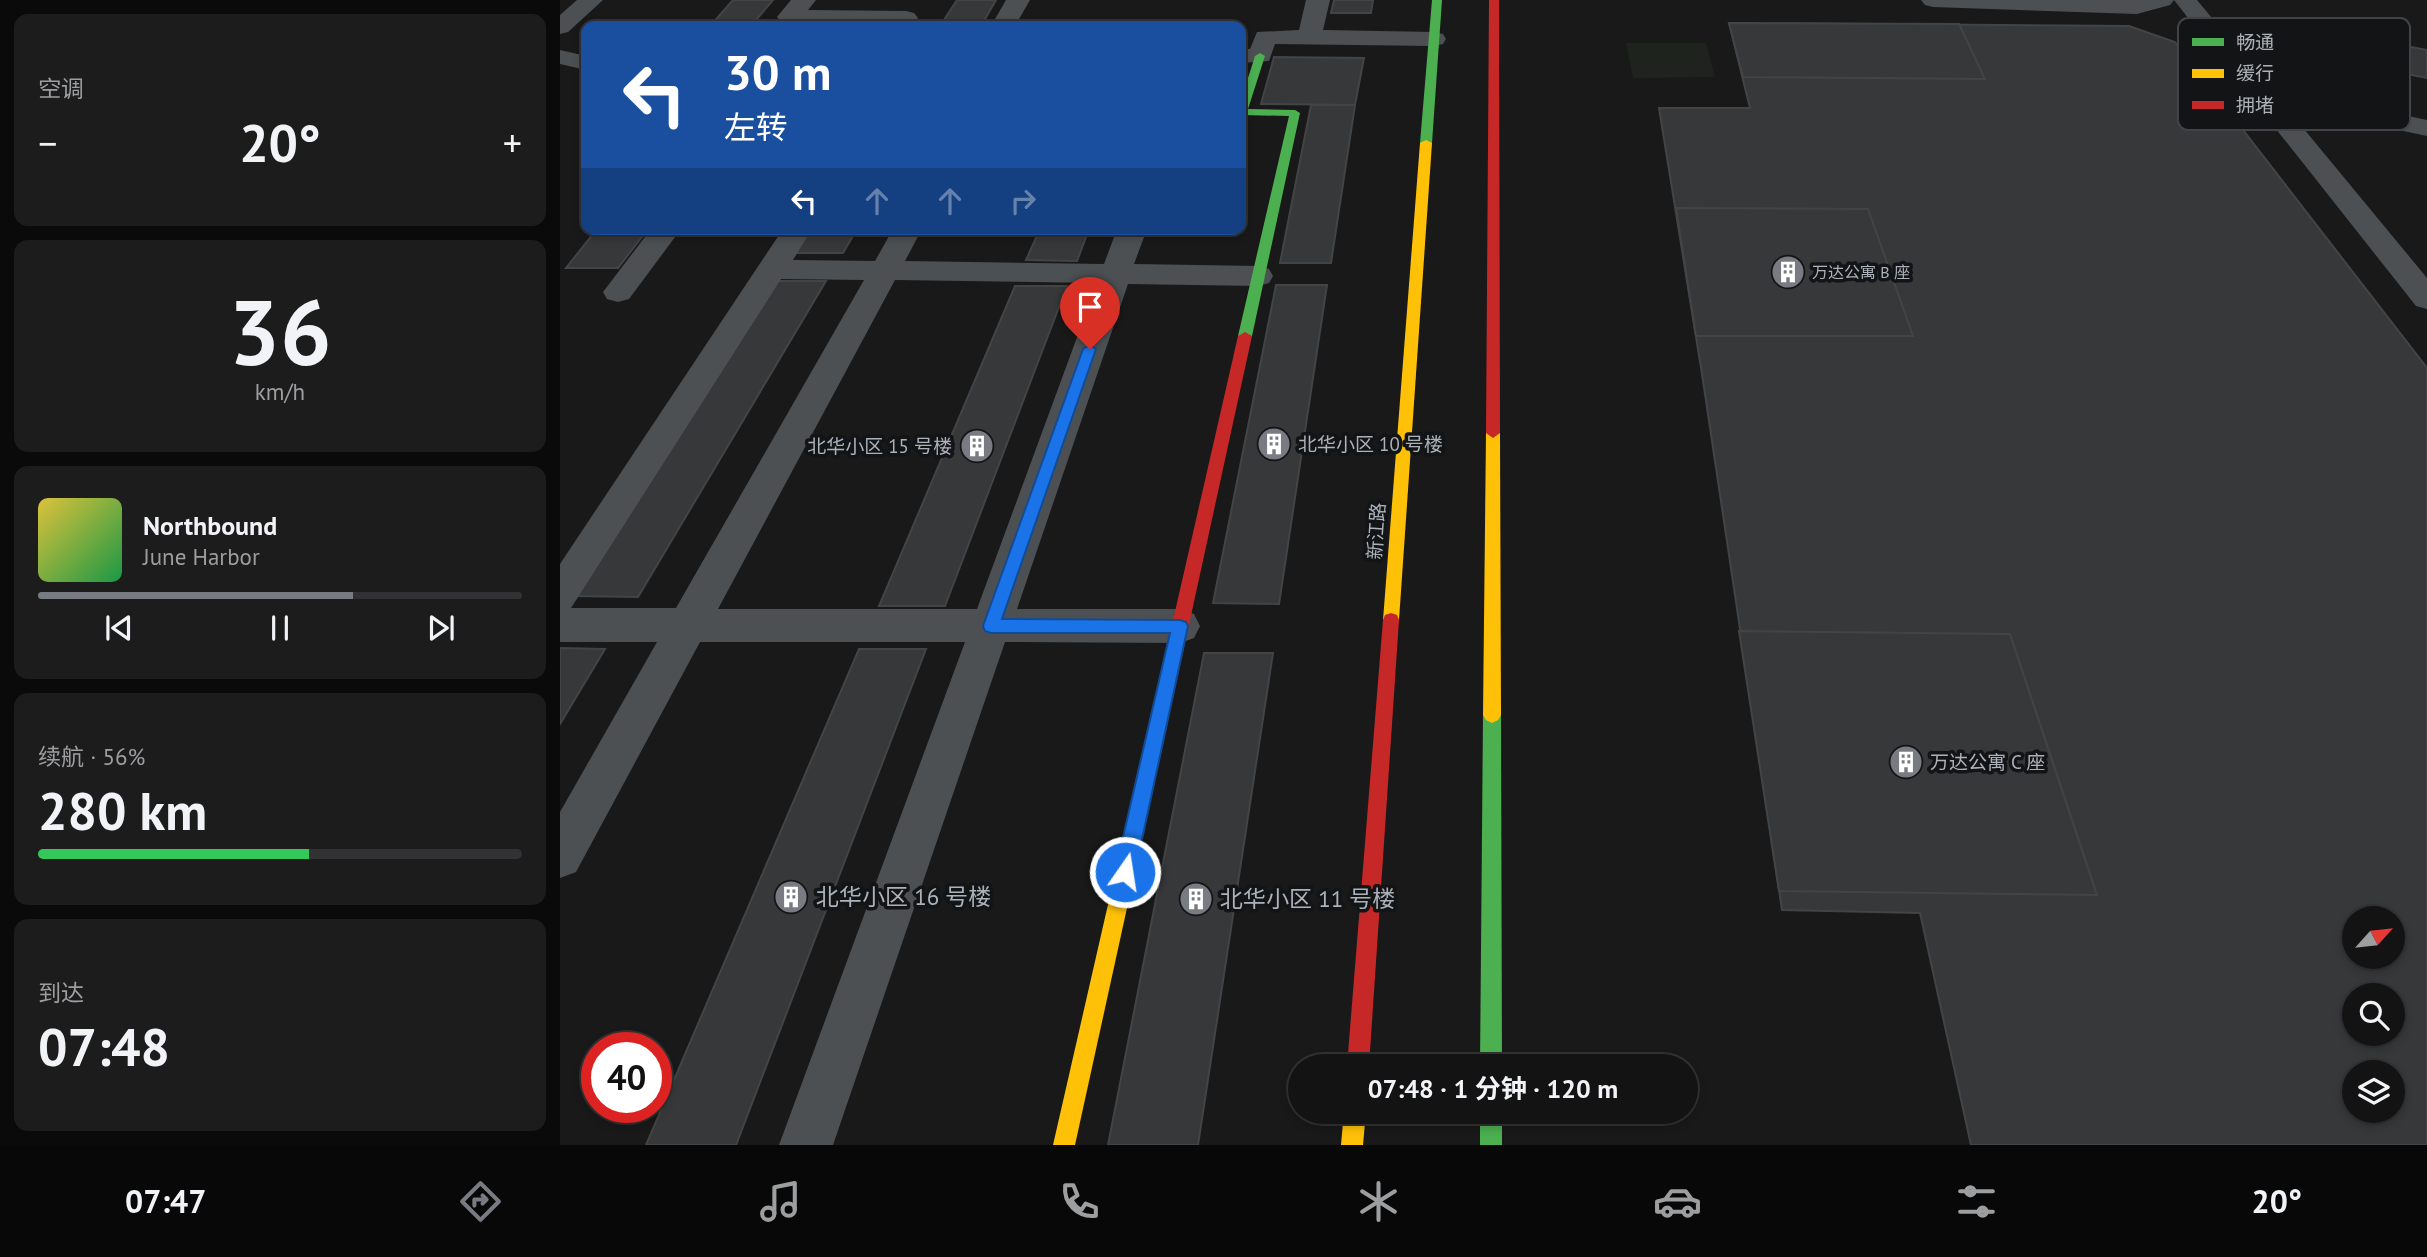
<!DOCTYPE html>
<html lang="zh">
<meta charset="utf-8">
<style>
:root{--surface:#131314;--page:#1c1c1d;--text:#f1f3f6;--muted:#9d9ea0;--line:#323234;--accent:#787c82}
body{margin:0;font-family:"PT Sans","Noto Sans SC",sans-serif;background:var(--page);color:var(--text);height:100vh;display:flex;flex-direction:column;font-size:26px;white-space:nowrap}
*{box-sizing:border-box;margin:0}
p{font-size:23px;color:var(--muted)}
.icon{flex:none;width:38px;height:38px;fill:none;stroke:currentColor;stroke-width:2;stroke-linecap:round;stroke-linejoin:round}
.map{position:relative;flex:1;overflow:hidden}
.side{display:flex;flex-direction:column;gap:14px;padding:14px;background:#0a0a0b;width:560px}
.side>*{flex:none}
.banner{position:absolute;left:21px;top:21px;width:665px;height:214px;border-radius:14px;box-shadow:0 4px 10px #0003,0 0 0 2px var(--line);background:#1a4fa0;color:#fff;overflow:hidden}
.needle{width:46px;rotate:63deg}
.buttons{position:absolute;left:1782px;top:906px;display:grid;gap:14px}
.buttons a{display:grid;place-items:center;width:63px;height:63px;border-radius:50%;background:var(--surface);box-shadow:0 4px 10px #0003,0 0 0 2px var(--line);font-size:35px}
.speed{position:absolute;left:21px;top:1032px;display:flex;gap:14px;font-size:35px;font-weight:700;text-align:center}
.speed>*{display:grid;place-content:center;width:91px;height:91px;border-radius:50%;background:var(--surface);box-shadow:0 4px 10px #0003,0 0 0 2px var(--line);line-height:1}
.speed .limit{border:10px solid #d22;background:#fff;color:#111}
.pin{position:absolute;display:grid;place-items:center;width:60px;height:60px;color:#fff;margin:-72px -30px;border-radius:50% 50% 50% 0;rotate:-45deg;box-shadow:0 0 7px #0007}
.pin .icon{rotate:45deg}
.me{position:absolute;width:77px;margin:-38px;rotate:13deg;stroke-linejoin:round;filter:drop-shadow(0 0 5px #0008)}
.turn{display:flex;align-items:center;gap:24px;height:147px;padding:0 28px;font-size:32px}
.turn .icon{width:91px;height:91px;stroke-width:2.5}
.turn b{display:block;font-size:49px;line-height:60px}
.lanes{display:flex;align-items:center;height:66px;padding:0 28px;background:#0003;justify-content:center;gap:35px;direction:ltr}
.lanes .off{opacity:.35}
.big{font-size:52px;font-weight:700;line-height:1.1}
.side .widget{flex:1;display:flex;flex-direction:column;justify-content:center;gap:10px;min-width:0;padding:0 24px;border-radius:14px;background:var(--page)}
.side .dial{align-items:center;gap:0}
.dial b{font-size:91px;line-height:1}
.song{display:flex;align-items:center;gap:21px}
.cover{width:84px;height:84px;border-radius:10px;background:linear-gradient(135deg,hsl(50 70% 55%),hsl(140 70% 35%))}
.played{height:7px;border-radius:4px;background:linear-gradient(90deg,var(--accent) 65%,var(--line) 65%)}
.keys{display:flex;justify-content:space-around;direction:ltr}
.heat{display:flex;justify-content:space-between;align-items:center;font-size:38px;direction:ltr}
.charge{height:10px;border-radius:5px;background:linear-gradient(90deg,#34c759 56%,var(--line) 0)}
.trip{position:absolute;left:728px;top:1054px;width:410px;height:70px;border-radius:35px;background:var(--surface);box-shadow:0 4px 10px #0003,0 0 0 2px var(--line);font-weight:700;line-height:70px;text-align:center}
.tabs{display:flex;height:112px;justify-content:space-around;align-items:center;background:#080808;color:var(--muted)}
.tabs .icon{width:49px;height:49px}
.tabs .selected{color:var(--accent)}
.tabs b{font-size:32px;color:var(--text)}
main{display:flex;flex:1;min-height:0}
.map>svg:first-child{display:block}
</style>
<main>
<section class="side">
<div class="widget"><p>空调</p>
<div class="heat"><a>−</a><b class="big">20°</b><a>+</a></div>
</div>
<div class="widget dial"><b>36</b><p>km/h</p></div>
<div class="widget">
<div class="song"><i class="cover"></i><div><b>Northbound</b><p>June Harbor</p></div></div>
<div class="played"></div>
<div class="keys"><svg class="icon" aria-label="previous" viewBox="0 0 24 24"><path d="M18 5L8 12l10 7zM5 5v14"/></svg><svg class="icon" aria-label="pause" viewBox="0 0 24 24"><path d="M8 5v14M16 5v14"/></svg><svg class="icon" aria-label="next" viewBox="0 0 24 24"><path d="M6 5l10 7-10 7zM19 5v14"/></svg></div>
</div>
<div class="widget"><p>续航 · 56%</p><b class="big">280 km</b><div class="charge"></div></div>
<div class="widget"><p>到达</p><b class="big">07:48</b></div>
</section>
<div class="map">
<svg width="1867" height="1145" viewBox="0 0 1867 1145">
<rect width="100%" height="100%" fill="#19191a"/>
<!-- green -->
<path fill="#1e241d" d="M 1066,43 L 1146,43 L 1155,77 L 1073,78 Z"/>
<!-- building -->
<g fill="#37383a" stroke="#424446" stroke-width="2" fill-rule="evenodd">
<path d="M 173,0 L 213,0 L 191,26 L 150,26 Z"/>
<path d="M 397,0 L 436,0 L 421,26 L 380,26 Z"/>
<path d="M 774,0 L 813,0 L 811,13 L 771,13 Z"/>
<path d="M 1169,23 L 1569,26 L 1615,42 L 1867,368 L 1867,1145 L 1411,1145 L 1360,913 L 1222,910 L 1142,374 L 1099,108 L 1190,108 ZM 1794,919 L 1832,919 L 1832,957 L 1794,957 ZM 1794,996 L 1832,996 L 1832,1034 L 1794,1034 ZM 1794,1073 L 1832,1073 L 1832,1111 L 1794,1111 Z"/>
<path d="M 1169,23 L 1399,24 L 1425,79 L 1183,77 Z"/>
<path d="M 1727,23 L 1867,50 L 1867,78 L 1726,50 Z"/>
<path d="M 714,57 L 804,58 L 795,105 L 701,104 Z"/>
<path d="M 751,105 L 795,105 L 771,263 L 720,263 Z"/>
<path d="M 1116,208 L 1308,209 L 1353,336 L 1136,336 Z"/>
<path d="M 37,229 L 88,229 L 58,268 L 6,268 Z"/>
<path d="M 248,229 L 297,229 L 283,253 L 233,253 Z"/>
<path d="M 480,229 L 529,229 L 517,261 L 466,260 Z"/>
<path d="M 215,281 L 266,281 L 78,597 L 13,596 Z"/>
<path d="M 716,285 L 767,285 L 719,604 L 653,603 Z"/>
<path d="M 455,286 L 507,286 L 385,606 L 319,606 Z"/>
<path d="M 1179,631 L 1450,634 L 1537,895 L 1219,891 Z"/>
<path d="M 0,648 L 45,649 L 0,724 Z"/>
<path d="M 299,649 L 366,649 L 176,1145 L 86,1145 Z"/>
<path d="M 644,653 L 713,653 L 638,1145 L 548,1145 Z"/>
</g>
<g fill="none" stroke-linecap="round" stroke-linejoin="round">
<!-- street -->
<g fill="#4d5053" fill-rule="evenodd">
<path d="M 17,0 L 43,0 L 8,32 L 0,34 L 0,15 Z"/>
<path d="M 231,0 L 256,0 L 248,10 L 346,11 L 354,13 L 358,18 L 353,26 L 221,22 L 217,17 Z"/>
<path d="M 446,0 L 470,0 L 455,26 L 431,26 Z"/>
<path d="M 746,0 L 770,0 L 763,30 L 874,32 L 883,34 L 886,39 L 883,44 L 874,46 L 715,44 L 709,61 L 681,63 L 681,49 L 690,49 L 697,32 L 739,30 Z"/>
<path d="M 1361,0 L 1637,0 L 1709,87 L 1867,120 L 1867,136 L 1725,106 L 1867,278 L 1867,309 L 1856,306 L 1614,0 L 1610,5 L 1577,14 L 1373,7 L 1365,5 Z"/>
<path d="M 0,50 L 26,56 L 26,70 L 0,64 Z"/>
<path d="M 91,229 L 121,229 L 69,299 L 58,302 L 47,299 L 43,292 Z"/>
<path d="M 223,229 L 252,229 L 233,260 L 315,261 L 333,229 L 362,229 L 345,261 L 544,264 L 557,229 L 587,229 L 574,264 L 698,266 L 709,269 L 713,276 L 709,283 L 698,286 L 568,284 L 457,609 L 620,609 L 634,614 L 640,626 L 634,638 L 620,643 L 445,642 L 273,1145 L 219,1145 L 405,642 L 140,642 L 16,872 L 0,878 L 0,812 L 97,642 L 0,642 L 0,564 ZM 221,279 L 304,280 L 116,608 L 11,608 ZM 335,280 L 537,283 L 417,609 L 158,609 Z"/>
</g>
<!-- fast -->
<g fill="#4caf50" fill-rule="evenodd">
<path d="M 872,0 L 882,0 L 872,143 L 866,146 L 860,143 Z"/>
<path d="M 700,53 L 705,56 L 688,109 L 735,110 L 740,113 L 692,336 L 685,340 L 678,336 L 729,116 L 681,115 L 681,100 L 695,56 Z"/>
<path d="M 932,707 L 938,710 L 941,715 L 942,1066 L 920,1066 L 923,715 L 926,710 Z"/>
<rect x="920" y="1111" width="22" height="34"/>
</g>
<!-- slow -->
<g fill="#ffc107" fill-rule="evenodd">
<path d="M 866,140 L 872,143 L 839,620 L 837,625 L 831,627 L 825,625 L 823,620 L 860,143 Z"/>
<path d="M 933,428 L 940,433 L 941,715 L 938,720 L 932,723 L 926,720 L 923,715 L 926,433 Z"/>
<path d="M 599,713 L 605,716 L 608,721 L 515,1145 L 493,1145 L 590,721 L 593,716 Z"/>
<path d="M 784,1111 L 806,1111 L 803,1145 L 781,1145 Z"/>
</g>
<!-- jam -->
<g fill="#c62828" fill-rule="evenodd">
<path d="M 929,0 L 939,0 L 940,433 L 933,438 L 926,433 Z"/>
<path d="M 685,332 L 692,336 L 608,721 L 605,726 L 599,729 L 593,726 L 590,721 L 678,336 Z"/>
<path d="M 831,613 L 837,615 L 839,620 L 809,1066 L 787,1066 L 823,620 L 825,615 Z"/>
</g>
</g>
<!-- route -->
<path fill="#1a73e8" stroke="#114b97" stroke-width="2" d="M 530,345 L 536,349 L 442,619 L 620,620 L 626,622 L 628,626 L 575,872 L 572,879 L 565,881 L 558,879 L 555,872 L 610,633 L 431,633 L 425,631 L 423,626 L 523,349 Z"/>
<!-- icons -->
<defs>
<symbol id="building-disc" viewBox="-11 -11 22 22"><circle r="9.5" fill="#787c82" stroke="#131416"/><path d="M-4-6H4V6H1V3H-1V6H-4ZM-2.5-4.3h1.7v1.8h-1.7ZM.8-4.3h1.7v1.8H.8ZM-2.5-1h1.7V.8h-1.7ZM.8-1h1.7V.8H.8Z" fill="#fff"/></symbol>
</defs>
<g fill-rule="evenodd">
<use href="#building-disc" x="1209" y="253" width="38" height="38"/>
<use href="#building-disc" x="695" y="425" width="38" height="38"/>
<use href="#building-disc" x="398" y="427" width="38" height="38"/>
<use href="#building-disc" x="1327" y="743" width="38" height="38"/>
<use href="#building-disc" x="212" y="878" width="38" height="38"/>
<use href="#building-disc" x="617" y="880" width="38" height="38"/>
</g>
<g text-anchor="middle" stroke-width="7" stroke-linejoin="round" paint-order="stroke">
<!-- far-poi labels -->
<g font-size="16" fill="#abb2ba" stroke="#131416" text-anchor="start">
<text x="1252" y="278">万达公寓 B 座</text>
</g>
<!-- poi labels -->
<g font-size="19" fill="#abb2ba" stroke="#131416" text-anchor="start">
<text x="738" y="451">北华小区 10 号楼</text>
<text x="392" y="453" text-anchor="end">北华小区 15 号楼</text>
<text x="1370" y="769">万达公寓 C 座</text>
</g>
<!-- street labels -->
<g font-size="19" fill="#abb2ba" stroke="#131416">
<text transform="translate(816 531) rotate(-86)" y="7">新江路</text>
</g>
<!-- near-poi labels -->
<g font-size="23" fill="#abb2ba" stroke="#131416" text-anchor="start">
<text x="256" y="905">北华小区 16 号楼</text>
<text x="660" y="907">北华小区 11 号楼</text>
</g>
</g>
<!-- legend -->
<rect x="1618" y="18" width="232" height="112" rx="10" fill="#131416" stroke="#414347" stroke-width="2"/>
<rect x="1632" y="38" width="32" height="8" fill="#4caf50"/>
<rect x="1632" y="69" width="32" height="9" fill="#ffc107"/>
<rect x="1632" y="101" width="32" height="8" fill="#c62828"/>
<g font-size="19" fill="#abb2ba">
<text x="1676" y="49">畅通</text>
<text x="1676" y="80">缓行</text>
<text x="1676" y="112">拥堵</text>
</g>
</svg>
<div class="buttons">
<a><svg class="needle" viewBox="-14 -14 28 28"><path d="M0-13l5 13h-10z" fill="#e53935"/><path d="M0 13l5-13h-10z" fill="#9d9ea0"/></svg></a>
<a><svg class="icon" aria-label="search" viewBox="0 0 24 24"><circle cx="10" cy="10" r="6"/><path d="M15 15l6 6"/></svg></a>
<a><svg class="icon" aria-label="layers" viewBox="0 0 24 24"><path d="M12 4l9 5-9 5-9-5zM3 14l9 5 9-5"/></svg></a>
</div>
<div class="speed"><div class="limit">40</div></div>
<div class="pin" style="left:530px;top:349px;background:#d93025"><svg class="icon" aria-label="arrive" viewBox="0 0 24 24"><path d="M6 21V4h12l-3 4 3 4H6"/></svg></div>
<svg class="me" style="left:565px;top:872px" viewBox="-20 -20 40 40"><circle r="17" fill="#1a73e8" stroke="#fff" stroke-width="3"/><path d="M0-11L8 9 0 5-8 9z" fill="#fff"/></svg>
<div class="trip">07:48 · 1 分钟 · 120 m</div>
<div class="banner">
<div class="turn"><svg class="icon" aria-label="left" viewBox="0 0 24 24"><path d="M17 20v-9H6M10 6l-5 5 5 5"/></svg><div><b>30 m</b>左转</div></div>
<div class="lanes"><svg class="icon" aria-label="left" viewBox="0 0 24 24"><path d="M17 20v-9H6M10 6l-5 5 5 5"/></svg><svg class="icon off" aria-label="ahead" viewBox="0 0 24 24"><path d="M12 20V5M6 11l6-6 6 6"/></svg><svg class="icon off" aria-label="ahead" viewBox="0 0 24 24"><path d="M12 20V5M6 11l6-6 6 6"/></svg><svg class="icon off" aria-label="right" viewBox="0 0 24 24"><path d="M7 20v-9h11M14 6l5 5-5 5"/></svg></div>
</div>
</div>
</main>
<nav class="tabs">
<b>07:47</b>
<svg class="icon selected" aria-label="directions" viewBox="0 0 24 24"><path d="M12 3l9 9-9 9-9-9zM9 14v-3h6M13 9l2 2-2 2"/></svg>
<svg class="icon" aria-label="music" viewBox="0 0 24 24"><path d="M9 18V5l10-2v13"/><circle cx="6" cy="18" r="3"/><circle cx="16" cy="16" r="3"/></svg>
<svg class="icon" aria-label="phone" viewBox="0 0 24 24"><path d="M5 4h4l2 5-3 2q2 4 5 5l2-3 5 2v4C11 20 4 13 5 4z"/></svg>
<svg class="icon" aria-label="climate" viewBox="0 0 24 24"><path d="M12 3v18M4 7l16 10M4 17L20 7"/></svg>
<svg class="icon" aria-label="car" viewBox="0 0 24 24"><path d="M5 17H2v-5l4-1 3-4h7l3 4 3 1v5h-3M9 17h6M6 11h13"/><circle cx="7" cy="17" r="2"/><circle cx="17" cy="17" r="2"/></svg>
<svg class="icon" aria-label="filters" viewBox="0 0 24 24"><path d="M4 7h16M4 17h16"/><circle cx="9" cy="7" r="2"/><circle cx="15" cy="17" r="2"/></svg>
<b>20°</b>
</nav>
